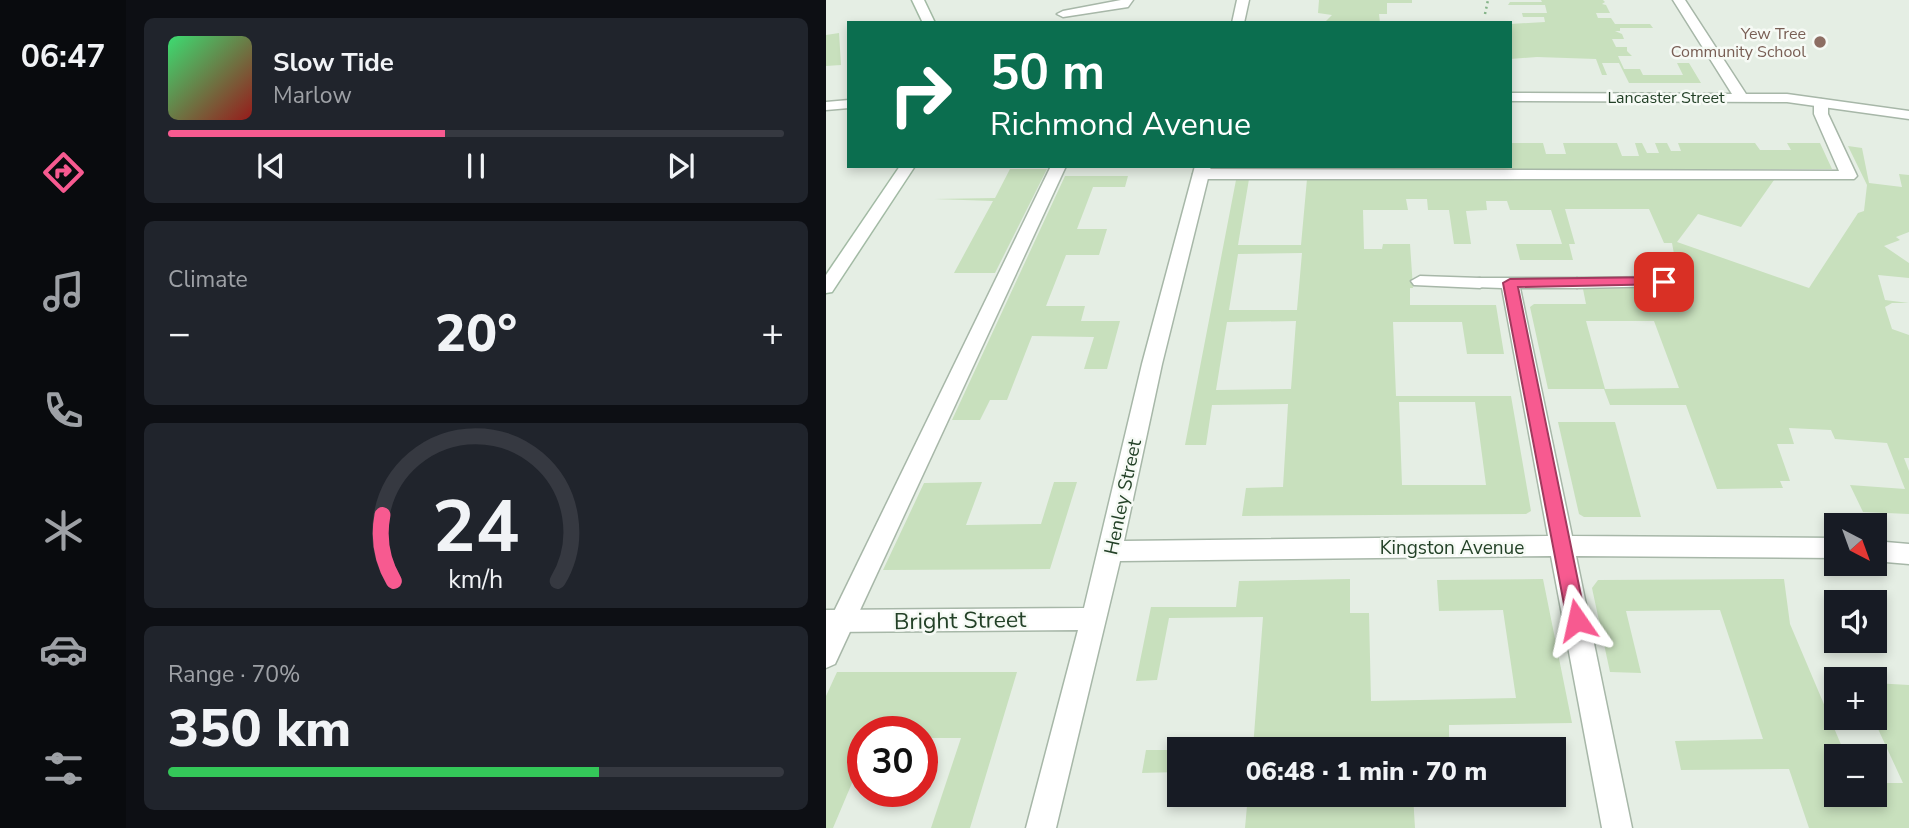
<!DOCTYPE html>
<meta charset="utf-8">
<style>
:root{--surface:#171b24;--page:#20242c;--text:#f1f3f6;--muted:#9ea1a6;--line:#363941;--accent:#f75a90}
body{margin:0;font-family:"Nunito Sans",sans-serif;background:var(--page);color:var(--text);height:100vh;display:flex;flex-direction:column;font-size:26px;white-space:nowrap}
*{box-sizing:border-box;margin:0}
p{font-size:23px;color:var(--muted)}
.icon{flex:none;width:38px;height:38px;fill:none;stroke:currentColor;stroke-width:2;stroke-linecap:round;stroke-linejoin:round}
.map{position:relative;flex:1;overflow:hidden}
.sheet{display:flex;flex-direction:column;gap:18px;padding:18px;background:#0d0f14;width:700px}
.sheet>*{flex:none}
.hud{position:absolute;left:21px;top:21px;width:665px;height:147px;border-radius:0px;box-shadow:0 4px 10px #0003;background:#0b6e4f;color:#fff;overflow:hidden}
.needle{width:46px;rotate:139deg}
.controls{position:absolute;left:998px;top:513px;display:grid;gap:14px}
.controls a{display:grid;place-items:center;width:63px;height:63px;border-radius:0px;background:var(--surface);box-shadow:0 4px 10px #0003;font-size:35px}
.speed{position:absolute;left:21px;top:716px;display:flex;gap:14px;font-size:35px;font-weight:700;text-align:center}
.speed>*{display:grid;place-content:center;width:91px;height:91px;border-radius:50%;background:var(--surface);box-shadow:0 4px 10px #0003;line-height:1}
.speed .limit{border:10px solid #d22;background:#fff;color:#111}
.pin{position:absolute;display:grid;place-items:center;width:60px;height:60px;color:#fff;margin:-30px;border-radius:14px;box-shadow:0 4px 10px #0006}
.me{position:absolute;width:77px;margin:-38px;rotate:349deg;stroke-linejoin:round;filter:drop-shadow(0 0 5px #0008)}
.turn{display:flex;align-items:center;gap:24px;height:147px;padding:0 28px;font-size:32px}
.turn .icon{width:91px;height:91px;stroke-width:2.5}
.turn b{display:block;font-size:49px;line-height:60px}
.big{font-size:52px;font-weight:800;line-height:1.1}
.sheet .widget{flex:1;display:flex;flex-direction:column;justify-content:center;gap:10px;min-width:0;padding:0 24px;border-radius:10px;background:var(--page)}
.sheet .dial{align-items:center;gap:0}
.dial svg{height:182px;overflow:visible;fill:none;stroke:var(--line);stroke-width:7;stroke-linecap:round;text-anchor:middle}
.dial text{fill:var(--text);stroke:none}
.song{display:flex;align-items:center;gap:21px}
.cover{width:84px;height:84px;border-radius:10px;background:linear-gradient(135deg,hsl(140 70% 55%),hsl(0 70% 35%))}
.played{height:7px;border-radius:4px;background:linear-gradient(90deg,var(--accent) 45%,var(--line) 45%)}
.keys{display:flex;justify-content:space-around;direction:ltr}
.heat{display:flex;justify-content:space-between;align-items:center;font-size:38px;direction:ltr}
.charge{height:10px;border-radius:5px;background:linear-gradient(90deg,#34c759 70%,var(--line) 0)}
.trip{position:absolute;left:341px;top:737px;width:399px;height:70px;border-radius:0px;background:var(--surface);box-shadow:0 4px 10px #0003;font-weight:800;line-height:70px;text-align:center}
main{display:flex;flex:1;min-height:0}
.dock{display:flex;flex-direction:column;width:126px;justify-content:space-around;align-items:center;background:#090b0e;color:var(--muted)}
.dock .icon{width:49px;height:49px}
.dock .current{color:var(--accent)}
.dock b{font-size:32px;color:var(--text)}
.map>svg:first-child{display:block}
</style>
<main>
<nav class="dock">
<b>06:47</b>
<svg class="icon current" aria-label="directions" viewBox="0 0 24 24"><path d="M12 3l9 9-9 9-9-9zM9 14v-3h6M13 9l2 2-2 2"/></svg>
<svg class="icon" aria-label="music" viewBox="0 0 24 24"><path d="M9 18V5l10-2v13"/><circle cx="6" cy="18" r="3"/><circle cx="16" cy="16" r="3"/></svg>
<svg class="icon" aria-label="phone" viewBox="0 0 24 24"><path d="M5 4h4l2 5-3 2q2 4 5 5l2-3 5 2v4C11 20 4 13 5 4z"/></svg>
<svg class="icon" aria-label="climate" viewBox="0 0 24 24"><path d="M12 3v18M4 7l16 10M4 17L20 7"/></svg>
<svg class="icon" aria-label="car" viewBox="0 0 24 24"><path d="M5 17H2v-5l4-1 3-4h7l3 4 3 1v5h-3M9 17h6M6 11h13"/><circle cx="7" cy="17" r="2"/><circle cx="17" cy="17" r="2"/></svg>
<svg class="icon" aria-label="filters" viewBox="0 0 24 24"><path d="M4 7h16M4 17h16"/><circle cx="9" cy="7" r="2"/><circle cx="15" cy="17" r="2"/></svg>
</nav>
<section class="sheet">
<div class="widget">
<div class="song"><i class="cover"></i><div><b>Slow Tide</b><p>Marlow</p></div></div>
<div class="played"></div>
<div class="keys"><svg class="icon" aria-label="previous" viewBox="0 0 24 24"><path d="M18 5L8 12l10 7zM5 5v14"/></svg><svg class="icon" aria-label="pause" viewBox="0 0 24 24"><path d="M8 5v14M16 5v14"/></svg><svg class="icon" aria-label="next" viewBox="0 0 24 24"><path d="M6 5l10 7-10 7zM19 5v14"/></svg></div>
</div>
<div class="widget"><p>Climate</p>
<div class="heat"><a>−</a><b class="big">20°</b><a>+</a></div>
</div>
<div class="widget dial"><svg viewBox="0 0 100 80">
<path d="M14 69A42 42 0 1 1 86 69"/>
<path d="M14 69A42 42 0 0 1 9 40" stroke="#f75a90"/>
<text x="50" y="56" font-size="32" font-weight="700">24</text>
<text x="50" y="72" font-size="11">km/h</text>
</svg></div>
<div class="widget"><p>Range · 70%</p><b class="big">350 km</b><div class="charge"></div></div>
</section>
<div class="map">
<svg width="1083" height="828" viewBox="0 0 1083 828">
<rect width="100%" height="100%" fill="#e5eee4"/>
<!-- green -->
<g fill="#c8e0bd" fill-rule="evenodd">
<path d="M 493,0 L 586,0 L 586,3 L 561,3 L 561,14 L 553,14 L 554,23 L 498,23 L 506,15 L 492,13 Z"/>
<path d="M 715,0 L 777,0 L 779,2 L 776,4 L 780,5 L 784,13 L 770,13 L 772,18 L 785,18 L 789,24 L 824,24 L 827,28 L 794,28 L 794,31 L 789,31 L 796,34 L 798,39 L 786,39 L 790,47 L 801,47 L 801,51 L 806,56 L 792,56 L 798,69 L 814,69 L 817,75 L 857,75 L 851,63 L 863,63 L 875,83 L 803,83 L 793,63 L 776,63 L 781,75 L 776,75 L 770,59 L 711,57 L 684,59 L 684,24 L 719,22 L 718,17 L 697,17 L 696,13 L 721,13 L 719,5 L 682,5 L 684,2 L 716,2 Z"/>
<path d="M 13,33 L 15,65 L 0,66 L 0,35 Z"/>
<path d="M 684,143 L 717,143 L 720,154 L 740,154 L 737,143 L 791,143 L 796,156 L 813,156 L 809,143 L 816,143 L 821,153 L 833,153 L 829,143 L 841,143 L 845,151 L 855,151 L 852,143 L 929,143 L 934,150 L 965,150 L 961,143 L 994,143 L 1006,169 L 490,169 L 490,166 L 684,166 Z"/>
<path d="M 1022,146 L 1036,148 L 1043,183 L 1076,187 L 1073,174 L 1083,175 L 1083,232 L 1070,237 L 1074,240 L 1058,246 L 1083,263 L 1083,278 L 1052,275 L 1059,300 L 1083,303 L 1066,303 L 1059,307 L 1066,329 L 1083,335 L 1083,458 L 1078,458 L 1083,471 L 1083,514 L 1037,512 L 1024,485 L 1079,489 L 1061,443 L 1009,439 L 1005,430 L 963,428 L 968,444 L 951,444 L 964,481 L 954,481 L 957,488 L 891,489 L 860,405 L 784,405 L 778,389 L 722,389 L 704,307 L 708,304 L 760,304 L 757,289 L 854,287 L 846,243 L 838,243 L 823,209 L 739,209 L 749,244 L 743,244 L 747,260 L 694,260 L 690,244 L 736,244 L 725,210 L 684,210 L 681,201 L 660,201 L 661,210 L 640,211 L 645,244 L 628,244 L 623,210 L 602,210 L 601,199 L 580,199 L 582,210 L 537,210 L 538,249 L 556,249 L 557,244 L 584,244 L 587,288 L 584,288 L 584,305 L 670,305 L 678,354 L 641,354 L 636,322 L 567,322 L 570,396 L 685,396 L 705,511 L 700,514 L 416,516 L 420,488 L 457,487 L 462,404 L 386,405 L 380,445 L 359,445 L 410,180 L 423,179 L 412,245 L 475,245 L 481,179 L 948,180 L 915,227 L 872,214 L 851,242 L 983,288 L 1032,213 L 1038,211 L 1041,185 ZM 476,253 L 471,310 L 403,310 L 412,254 ZM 470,321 L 465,389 L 390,390 L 401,322 ZM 760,321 L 828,321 L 853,388 L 779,389 ZM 573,402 L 649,402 L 660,485 L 576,485 Z"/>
<path d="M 184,169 L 221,169 L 169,273 L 128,273 L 167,201 L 108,199 L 169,198 Z"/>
<path d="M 239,176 L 302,176 L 299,187 L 267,187 L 251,229 L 281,229 L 273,255 L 240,255 L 220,306 L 259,306 L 255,321 L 294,321 L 281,369 L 258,369 L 268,337 L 206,336 L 181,400 L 164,400 L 154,420 L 126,420 Z"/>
<path d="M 732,422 L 789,422 L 815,517 L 758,517 L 753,514 Z"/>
<path d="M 156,482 L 140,525 L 215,524 L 228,482 L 251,482 L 224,569 L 57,570 L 98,483 Z"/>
<path d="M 524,579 L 524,613 L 543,613 L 545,701 L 690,698 L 677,610 L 613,611 L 611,580 L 717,579 L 746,723 L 623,725 L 623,749 L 398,749 L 427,748 L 437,617 L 343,618 L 331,680 L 310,681 L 325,607 L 410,607 L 413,581 Z"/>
<path d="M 958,579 L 964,624 L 1019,754 L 1025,756 L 1010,756 L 1010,794 L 1048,794 L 1048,783 L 1077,783 L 1047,718 L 1048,683 L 1083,685 L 1083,828 L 983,828 L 963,769 L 855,770 L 849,741 L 937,739 L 894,610 L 800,611 L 815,673 L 784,672 L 766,588 L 772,580 Z"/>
<path d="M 11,672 L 191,672 L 144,828 L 105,828 L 135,738 L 96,738 L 96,732 L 37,732 L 37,757 L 7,828 L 0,828 L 0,696 Z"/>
<path d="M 320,750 L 353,750 L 353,772 L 316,773 Z"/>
<path d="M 422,795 L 587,795 L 589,828 L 419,828 Z"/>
</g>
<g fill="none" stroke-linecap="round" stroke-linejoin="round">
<defs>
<g id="lane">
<path d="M 295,0 L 307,0 L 302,7 L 237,17 L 231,14 L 237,11 Z"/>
<path d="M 995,99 L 1002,103 L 1002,114 L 1031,176 L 1028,179 L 375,179 L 367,174 L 375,169 L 1013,171 L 988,114 L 988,103 Z"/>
<path d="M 23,100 L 23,108 L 0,110 L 0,102 Z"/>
<path d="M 225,166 L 240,166 L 9,664 L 0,668 L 0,628 Z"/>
<path d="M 594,276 L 654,278 L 663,283 L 654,288 L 588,285 L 585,281 Z"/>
<path d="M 838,277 L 844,278 L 847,282 L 844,286 L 751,288 L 742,283 L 751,278 Z"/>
</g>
<g id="street">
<path d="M 411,0 L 423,0 L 418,23 L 406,23 Z"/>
<path d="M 847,0 L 859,0 L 920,94 L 961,94 L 1083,111 L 1083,119 L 961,102 L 684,101 L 684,93 L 906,94 Z"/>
<path d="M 369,166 L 385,166 L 336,364 L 298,541 L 722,536 L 676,288 L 648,287 L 645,283 L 648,279 L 654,278 L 751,278 L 760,283 L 751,288 L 694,288 L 746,536 L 1010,538 L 1010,558 L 750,556 L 806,828 L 776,828 L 725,556 L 294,561 L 230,828 L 200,828 L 252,630 L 0,632 L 0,610 L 258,608 L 316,364 Z"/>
<path d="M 1048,541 L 1083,544 L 1083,564 L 1048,561 Z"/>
</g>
<g id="secondary">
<path d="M 86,0 L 98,0 L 109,23 L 97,23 Z"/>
<path d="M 74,166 L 89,166 L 6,292 L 0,293 L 0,275 Z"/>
</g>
</defs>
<!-- lane casing -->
<use href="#lane" stroke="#a7b7a8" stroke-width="3"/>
<!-- street casing -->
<use href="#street" stroke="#a7b7a8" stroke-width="3"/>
<!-- secondary casing -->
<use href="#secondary" stroke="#a2baa4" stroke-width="3"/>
<!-- path -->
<path stroke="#84b388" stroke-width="2.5" stroke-dasharray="2 3.5" stroke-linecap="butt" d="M 659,14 L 662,0"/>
<!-- lane -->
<use href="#lane" fill="#fff" fill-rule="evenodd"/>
<!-- street -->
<use href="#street" fill="#fff" fill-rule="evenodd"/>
<!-- secondary -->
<use href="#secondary" fill="#fff" fill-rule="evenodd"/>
</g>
<!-- route -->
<path fill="#f75a90" stroke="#a13a5e" stroke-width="2" d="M 838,277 L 843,279 L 843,284 L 692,287 L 760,620 L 757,626 L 751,629 L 744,626 L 741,620 L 677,283 L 684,279 Z"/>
<!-- markers -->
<circle fill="#8d6e63" stroke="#f6faf5" stroke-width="2.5" cx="994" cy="42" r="7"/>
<g text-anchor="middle" stroke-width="5" stroke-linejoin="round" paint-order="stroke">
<!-- far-education labels -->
<g font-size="16" fill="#785e54" stroke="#f6faf5" text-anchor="end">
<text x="980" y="39">Yew Tree<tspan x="980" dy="18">Community School</tspan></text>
</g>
<!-- far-street labels -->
<g font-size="16" fill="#234127" stroke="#f6faf5">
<text x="840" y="103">Lancaster Street</text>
</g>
<!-- street labels -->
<g font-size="19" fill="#234127" stroke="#f6faf5">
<text transform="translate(296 497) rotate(-78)" y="7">Henley Street</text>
<text x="626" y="554">Kingston Avenue</text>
</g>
<!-- near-street labels -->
<g font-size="23" fill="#234127" stroke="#f6faf5">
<text transform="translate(134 620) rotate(-1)" y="8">Bright Street</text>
</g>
</g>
</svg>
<div class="controls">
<a><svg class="needle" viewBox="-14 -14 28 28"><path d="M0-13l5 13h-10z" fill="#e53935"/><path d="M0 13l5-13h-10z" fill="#9ea1a6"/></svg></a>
<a><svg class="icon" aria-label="sound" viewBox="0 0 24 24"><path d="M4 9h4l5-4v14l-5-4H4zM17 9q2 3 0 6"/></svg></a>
<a>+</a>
<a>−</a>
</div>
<div class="speed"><div class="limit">30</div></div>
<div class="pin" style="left:838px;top:282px;background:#d93025"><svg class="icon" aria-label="arrive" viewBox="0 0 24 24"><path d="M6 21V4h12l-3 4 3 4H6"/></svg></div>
<svg class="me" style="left:751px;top:620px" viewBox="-20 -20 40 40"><path d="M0-17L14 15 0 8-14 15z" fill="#f75a90" stroke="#fff" stroke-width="4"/></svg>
<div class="trip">06:48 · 1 min · 70 m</div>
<div class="hud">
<div class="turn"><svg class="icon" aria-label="right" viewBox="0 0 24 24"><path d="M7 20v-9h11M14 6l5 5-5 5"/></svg><div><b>50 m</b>Richmond Avenue</div></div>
</div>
</div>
</main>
